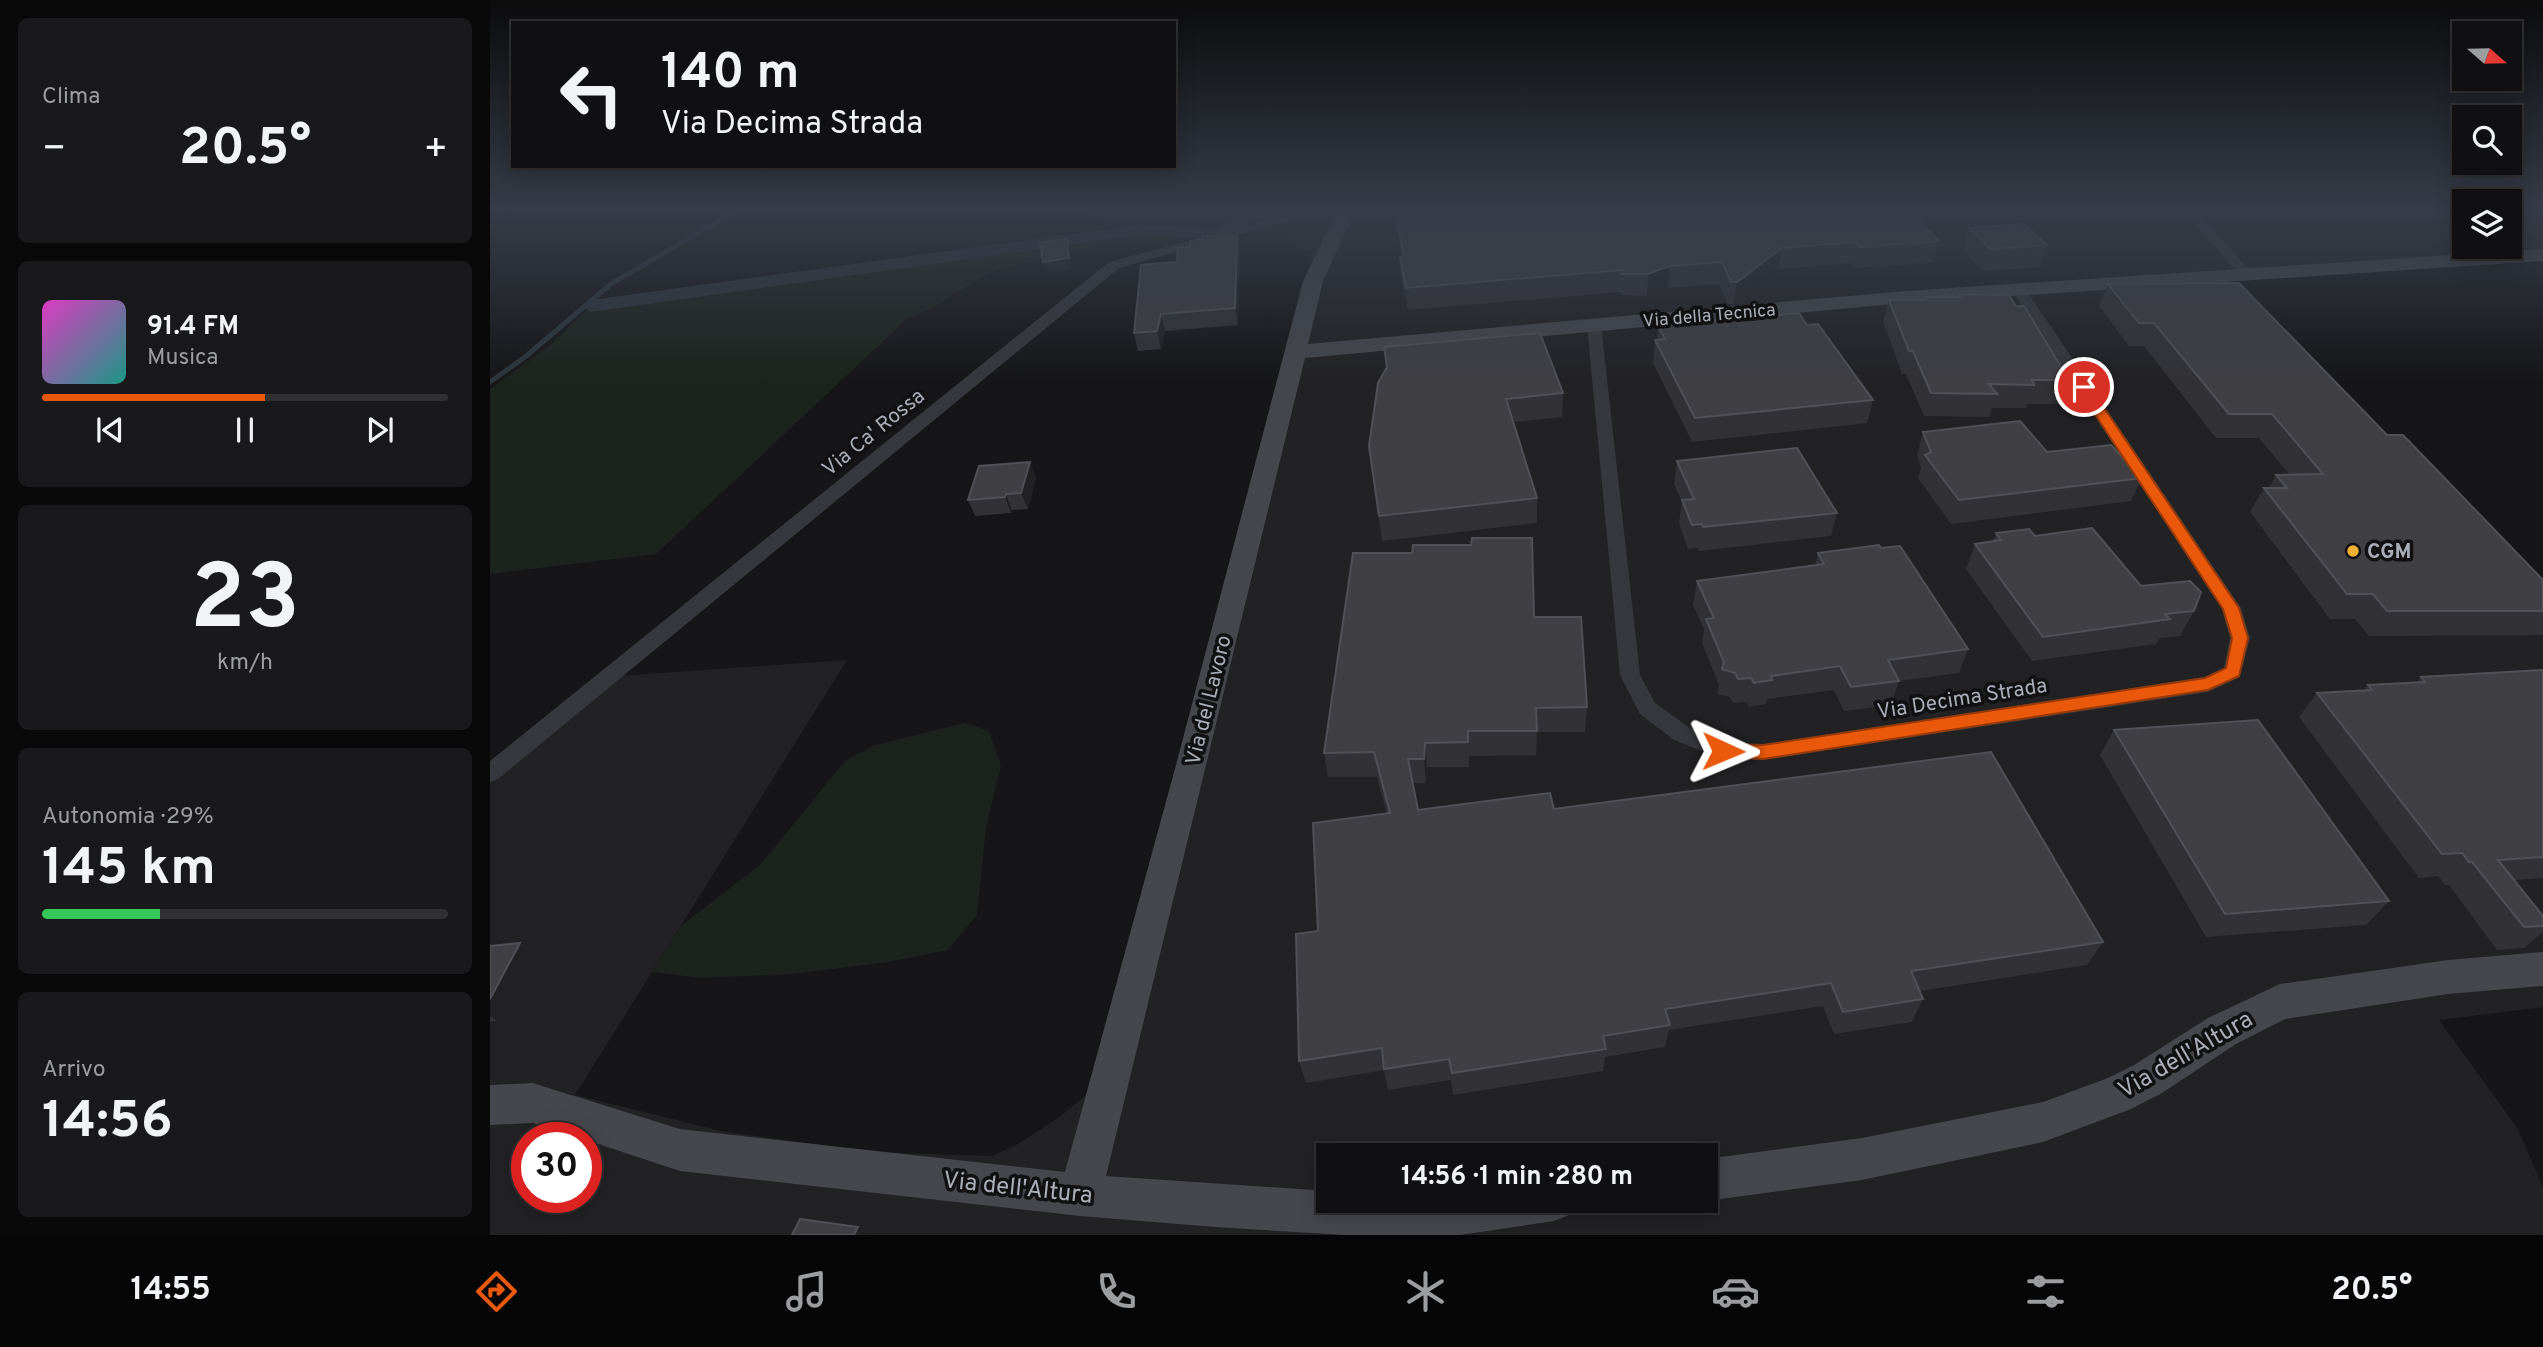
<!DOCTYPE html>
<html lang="it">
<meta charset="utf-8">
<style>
:root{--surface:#101012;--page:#19191b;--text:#f1f3f6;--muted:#9c9d9f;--line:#303032;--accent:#ea580c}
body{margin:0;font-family:Overpass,sans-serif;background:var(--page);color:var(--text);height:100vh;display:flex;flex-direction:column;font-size:26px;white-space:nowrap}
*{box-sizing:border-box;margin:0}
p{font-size:23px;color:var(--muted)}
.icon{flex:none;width:38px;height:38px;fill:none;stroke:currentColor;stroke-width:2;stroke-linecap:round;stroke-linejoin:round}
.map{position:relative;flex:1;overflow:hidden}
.drawer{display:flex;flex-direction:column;gap:18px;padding:18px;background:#09090a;width:490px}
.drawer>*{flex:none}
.top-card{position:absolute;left:21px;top:21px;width:665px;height:147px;border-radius:0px;box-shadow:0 4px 18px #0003,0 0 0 2px var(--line);background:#101012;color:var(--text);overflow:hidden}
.needle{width:46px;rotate:110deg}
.controls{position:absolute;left:1962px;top:21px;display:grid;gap:14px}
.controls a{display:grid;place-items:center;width:70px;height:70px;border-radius:0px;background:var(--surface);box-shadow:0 4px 18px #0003,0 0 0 2px var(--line);font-size:35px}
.speed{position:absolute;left:21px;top:1122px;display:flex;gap:14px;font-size:35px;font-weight:700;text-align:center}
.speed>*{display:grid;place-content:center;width:91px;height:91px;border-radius:50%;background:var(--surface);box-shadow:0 4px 18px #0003,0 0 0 2px var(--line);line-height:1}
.speed .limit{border:10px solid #d22;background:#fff;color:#111}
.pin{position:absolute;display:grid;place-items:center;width:60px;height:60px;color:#fff;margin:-30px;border:4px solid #fff;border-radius:50%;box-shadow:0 2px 7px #0007}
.me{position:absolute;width:77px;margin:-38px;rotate:91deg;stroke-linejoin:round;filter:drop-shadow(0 0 5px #0008)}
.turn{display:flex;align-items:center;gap:24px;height:147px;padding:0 35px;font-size:32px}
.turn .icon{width:91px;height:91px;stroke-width:2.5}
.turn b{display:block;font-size:49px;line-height:60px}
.big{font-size:52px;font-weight:700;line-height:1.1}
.drawer .widget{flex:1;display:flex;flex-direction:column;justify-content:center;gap:10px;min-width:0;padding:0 24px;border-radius:10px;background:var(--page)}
.drawer .dial{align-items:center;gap:0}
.dial b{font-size:91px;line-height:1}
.song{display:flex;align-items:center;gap:21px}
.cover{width:84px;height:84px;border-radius:10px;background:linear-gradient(135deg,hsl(310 70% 55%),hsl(170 70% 35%))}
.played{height:7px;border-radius:4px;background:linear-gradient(90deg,var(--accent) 55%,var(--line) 55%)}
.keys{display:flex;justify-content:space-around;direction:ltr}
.heat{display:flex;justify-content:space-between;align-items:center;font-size:38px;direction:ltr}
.charge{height:10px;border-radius:5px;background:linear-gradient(90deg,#34c759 29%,var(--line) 0)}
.trip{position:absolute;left:826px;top:1143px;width:402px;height:70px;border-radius:0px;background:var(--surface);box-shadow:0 4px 18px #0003,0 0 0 2px var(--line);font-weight:700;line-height:70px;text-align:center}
.tabs{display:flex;height:112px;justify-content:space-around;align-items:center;background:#060607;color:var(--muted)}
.tabs .icon{width:49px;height:49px}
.tabs .current{color:var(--accent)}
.tabs b{font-size:32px;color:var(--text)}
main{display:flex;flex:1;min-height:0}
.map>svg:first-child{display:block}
</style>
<main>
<section class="drawer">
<div class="widget"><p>Clima</p>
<div class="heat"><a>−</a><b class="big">20.5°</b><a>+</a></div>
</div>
<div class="widget">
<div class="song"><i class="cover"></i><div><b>91.4 FM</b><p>Musica</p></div></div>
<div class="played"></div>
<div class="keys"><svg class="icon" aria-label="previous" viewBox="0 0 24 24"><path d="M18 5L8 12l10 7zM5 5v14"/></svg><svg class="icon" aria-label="pause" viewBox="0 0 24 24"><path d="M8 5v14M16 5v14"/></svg><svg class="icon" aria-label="next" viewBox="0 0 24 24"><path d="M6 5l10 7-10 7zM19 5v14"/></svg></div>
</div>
<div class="widget dial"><b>23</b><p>km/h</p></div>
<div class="widget"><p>Autonomia · 29%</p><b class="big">145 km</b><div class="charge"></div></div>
<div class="widget"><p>Arrivo</p><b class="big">14:56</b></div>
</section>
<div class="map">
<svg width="2053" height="1235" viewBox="0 0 2053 1235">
<rect width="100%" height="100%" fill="#161618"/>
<!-- built -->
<path fill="#222225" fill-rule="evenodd" d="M 599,209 L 1974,209 L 1974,247 L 2020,247 L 2020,209 L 2053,209 L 2053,258 L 1733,278 L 2053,585 L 2053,1007 L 1949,1020 L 2028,1129 L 2053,1188 L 2053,1235 L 0,1235 L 0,1124 L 84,1095 L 46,1084 L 0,1085 L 0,772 L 129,676 L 357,660 L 85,1095 L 231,1131 L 380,1152 L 502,1156 L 528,1144 L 568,1118 L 605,1088 L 817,295 L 822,250 L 808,250 L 801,218 L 735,225 L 632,223 L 591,214 ZM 37,1138 L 96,1138 L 96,1197 L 37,1197 ZM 838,1155 L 1216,1155 L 1216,1200 L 838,1200 Z"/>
<!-- green -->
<g fill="#1c231d">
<path d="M 801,218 L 808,250 L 685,251 L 614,242 L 498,273 L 445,306 L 417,319 L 166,554 L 0,574 L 0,389 L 59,346 L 105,302 L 271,284 L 611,234 L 632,223 L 735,225 Z"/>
<path d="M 475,723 L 499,731 L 511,765 L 496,827 L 487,915 L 458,950 L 398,962 L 301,974 L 211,978 L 162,972 L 191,926 L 271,864 L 355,761 L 383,746 Z"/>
</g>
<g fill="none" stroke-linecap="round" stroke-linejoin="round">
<!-- stream -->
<path stroke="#2c353c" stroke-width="5" d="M 0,382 L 35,357 L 121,284 L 249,209"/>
<!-- canal -->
<path fill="#2c353c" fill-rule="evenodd" d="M 769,209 L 790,209 L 729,239 L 648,235 L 101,312 L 92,306 L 101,300 L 648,225 L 726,229 Z"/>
<!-- street -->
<g fill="#37383d" fill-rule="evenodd">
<path d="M 823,209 L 842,209 L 629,268 L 8,779 L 0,782 L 0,761 L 619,262 Z"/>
<path d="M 1693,209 L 1705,209 L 1761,272 L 1761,278 L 1751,278 Z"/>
<path d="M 1529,286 L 1536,290 L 1751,608 L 1760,638 L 1750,677 L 1718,692 L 1274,760 L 1233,759 L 1184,740 L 1150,714 L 1130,675 L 1097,325 L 1104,321 L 1111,325 L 1150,675 L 1165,703 L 1200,728 L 1235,743 L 1274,744 L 1714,677 L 1734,668 L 1740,638 L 1732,609 L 1522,290 Z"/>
</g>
<!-- secondary -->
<g fill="#45474d" fill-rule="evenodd">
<path d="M 848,209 L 866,209 L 833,281 L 818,344 L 1416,291 L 2053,249 L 2053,261 L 1416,303 L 815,358 L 616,1176 L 838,1191 L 838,1200 L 1085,1200 L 1079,1215 L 1064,1221 L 970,1235 L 855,1235 L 725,1227 L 590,1216 L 190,1171 L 96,1140 L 96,1138 L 87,1138 L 43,1123 L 0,1125 L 0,1085 L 43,1083 L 190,1129 L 575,1172 L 686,765 L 813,281 Z"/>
<path d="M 2053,952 L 2053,986 L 1958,994 L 1795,1019 L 1746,1044 L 1672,1093 L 1641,1109 L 1553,1142 L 1372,1180 L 1216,1201 L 1214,1200 L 1216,1159 L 1372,1138 L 1553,1102 L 1618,1078 L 1644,1065 L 1718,1018 L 1790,984 L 1958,960 Z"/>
</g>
</g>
<!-- wall -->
<g fill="#323236">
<path d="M 905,210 L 1449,241 L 1443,262 L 1365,268 L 1361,263 L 1288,269 L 1244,304 L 1238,304 L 1229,284 L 1178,288 L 1157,296 L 1131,295 L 1131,292 L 918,310 L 911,278 L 910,257 L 912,257 L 907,231 Z"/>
<path d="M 1479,228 L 1557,245 L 1550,267 L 1493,271 L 1473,250 Z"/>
<path d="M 747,237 L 750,253 L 748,325 L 675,331 L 671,349 L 648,351 L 644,333 L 687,262 L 700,247 Z"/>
<path d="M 1618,284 L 1897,435 L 2053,580 L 2053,635 L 1879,636 L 1865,619 L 1840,619 L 1760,512 L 1774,488 L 1779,488 L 1786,475 L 1799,474 L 1769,438 L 1726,438 L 1654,346 L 1639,346 L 1609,306 Z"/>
<path d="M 1468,294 L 1526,306 L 1579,380 L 1570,404 L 1537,404 L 1536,408 L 1502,408 L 1499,417 L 1434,416 L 1416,374 L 1412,374 L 1393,322 L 1399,300 L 1434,300 L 1435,297 L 1467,297 Z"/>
<path d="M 1317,325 L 1383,400 L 1377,423 L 1202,442 L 1163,363 L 1165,340 L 1167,340 L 1168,326 Z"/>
<path d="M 894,347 L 1073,393 L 1072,417 L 1023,422 L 1047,498 L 1047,523 L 892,541 L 879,446 L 896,370 Z"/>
<path d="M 1433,432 L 1557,452 L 1652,478 L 1641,501 L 1461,524 L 1428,478 L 1431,468 L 1427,455 Z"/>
<path d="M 1187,461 L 1347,513 L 1341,536 L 1209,551 L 1208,548 L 1198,549 L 1189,523 L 1192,502 L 1184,484 Z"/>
<path d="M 546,478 L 538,509 L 522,510 L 521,513 L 485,516 L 478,500 Z"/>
<path d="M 1506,533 L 1545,536 L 1704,611 L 1690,636 L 1670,638 L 1666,644 L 1542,661 L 1476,569 L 1485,544 L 1503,541 Z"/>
<path d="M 1391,548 L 1478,649 L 1469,673 L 1409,681 L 1401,705 L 1354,711 L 1344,690 L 1277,699 L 1276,704 L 1259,707 L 1256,702 L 1243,703 L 1240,697 L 1227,694 L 1229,685 L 1212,643 L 1214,629 L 1203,605 L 1207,581 L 1325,565 L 1328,553 Z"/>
<path d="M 1044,617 L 1097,707 L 1095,732 L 1047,732 L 1046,755 L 979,756 L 979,767 L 937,767 L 936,783 L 923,783 L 928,810 L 1064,809 L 1613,942 L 1597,965 L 1430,991 L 1433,999 L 1422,1022 L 1344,1034 L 1333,1006 L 1179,1030 L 1175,1047 L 1115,1057 L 1113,1071 L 963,1095 L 961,1080 L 898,1090 L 894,1070 L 816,1083 L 809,1061 L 828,931 L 897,814 L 887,777 L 838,777 L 834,753 Z"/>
<path d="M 2053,670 L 2053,878 L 2024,880 L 2053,916 L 2053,932 L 2034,948 L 2007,950 L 1959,885 L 1955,885 L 1948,876 L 1929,878 L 1809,717 L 1827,693 L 1874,690 L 1878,685 L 1927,682 L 1931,677 Z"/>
<path d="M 1624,730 L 1899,901 L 1876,925 L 1716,937 L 1610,755 Z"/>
<path d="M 30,943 L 42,953 L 7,1021 L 0,1022 L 0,946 Z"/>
</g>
<!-- shaded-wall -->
<g fill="#212124">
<path d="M 621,209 L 638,209 L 622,211 Z"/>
<path d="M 747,237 L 750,253 L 748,325 L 745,308 Z"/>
<path d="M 577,239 L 580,251 L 582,270 L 557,274 L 553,262 Z"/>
<path d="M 1292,248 L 1288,269 L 1244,304 L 1247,282 Z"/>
<path d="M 1180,266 L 1178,288 L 1157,296 L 1158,274 Z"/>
<path d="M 671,314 L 675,331 L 671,349 L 667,331 Z"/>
<path d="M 540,462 L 546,478 L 538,509 L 531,493 Z"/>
<path d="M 516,494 L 522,510 L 521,513 L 515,497 Z"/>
<path d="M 935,743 L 937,767 L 936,783 L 934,759 Z"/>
<path d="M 30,943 L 42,953 L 7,1021 L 0,1016 L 0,999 Z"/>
<path d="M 368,1227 L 378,1235 L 364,1235 Z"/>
</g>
<!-- building -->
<g fill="#3f3f44" stroke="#4f5156" stroke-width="2">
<path d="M 929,209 L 1418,209 L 1449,241 L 1370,247 L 1366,242 L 1292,248 L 1247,282 L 1241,282 L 1232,262 L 1180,266 L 1158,274 L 1132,274 L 1132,270 L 916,288 L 910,257 L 914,256 L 905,210 Z"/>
<path d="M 1534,224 L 1557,245 L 1500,249 L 1479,228 Z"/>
<path d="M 712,236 L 747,237 L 745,308 L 671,314 L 667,331 L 644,333 L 651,265 L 687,262 L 688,248 L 700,247 L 700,241 L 713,239 Z"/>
<path d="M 577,239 L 579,258 L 553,262 L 550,243 Z"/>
<path d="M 1749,283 L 1897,435 L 1913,435 L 2053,580 L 2053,611 L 1897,611 L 1883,594 L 1857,594 L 1774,488 L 1797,488 L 1786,475 L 1833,474 L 1782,414 L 1739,414 L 1664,323 L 1649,323 L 1618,284 Z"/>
<path d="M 1468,294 L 1519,295 L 1526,306 L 1534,306 L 1579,380 L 1542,380 L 1544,385 L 1499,384 L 1507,394 L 1441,393 L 1423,351 L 1419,351 L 1399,300 L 1437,300 L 1435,297 L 1470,297 Z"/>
<path d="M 1309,313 L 1317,325 L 1328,324 L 1383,400 L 1205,418 L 1165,340 L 1175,339 L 1168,326 Z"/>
<path d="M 1050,333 L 1073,393 L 1016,399 L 1047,498 L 889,516 L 879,446 L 888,383 L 897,367 L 894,347 Z"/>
<path d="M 1530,421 L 1557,452 L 1621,445 L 1652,478 L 1469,500 L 1435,455 L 1441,452 L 1433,432 Z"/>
<path d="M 1307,448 L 1347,513 L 1213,527 L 1212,524 L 1202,525 L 1192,500 L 1204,499 L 1187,461 Z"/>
<path d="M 540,462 L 531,493 L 516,494 L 515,497 L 478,500 L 489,466 Z"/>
<path d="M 1602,528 L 1651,586 L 1700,581 L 1711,592 L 1704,611 L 1675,614 L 1680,619 L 1553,637 L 1485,544 L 1511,540 L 1506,533 L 1539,529 L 1545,536 Z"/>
<path d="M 982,538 L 1042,538 L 1044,617 L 1091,617 L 1097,707 L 1046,708 L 1047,731 L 978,731 L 978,742 L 935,743 L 934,759 L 918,759 L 928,810 L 1060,793 L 1064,809 L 1501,752 L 1613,942 L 1421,971 L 1433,999 L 1353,1012 L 1341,983 L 1175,1009 L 1180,1025 L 1113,1036 L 1116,1049 L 962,1073 L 959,1059 L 894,1069 L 892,1048 L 809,1061 L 806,934 L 828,931 L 823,823 L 900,813 L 884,752 L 834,753 L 863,553 L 922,553 L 923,545 L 981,545 Z"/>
<path d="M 1389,545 L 1391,548 L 1410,546 L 1478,649 L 1398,660 L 1409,681 L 1361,687 L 1350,666 L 1281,676 L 1282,680 L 1264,683 L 1261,678 L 1248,679 L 1245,673 L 1232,669 L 1234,662 L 1216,619 L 1224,618 L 1207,581 L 1334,564 L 1328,553 Z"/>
<path d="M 2053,670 L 2053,857 L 2008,860 L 2053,916 L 2053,926 L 2034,927 L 1982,862 L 1979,862 L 1972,853 L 1952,854 L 1827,693 L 1882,690 L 1878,685 L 1935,682 L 1931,677 Z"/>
<path d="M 1768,720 L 1899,901 L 1735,914 L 1624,730 Z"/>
<path d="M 30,943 L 0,999 L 0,946 Z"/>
<path d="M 310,1219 L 368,1227 L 364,1235 L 302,1235 Z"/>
</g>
<!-- sky -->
<linearGradient id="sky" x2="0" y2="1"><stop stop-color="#0c0c0d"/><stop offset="0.55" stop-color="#363c48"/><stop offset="1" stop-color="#363c48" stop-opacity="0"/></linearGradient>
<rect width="2053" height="382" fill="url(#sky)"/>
<!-- route -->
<path fill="#ea580c" stroke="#983908" stroke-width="2" d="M 1594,383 L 1600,387 L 1749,608 L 1758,638 L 1749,676 L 1718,690 L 1273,759 L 1227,756 L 1224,751 L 1227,746 L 1233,744 L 1273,745 L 1715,678 L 1736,668 L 1742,638 L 1733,609 L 1587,387 Z"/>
<!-- markers -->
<circle fill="#f2b134" stroke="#111113" stroke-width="2.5" cx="1863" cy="551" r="7"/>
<g text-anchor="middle" stroke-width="7" stroke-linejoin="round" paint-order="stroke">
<!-- far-street labels -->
<g font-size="18" fill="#a8adb8" stroke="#111113">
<text transform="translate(1219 315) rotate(-5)" y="6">Via della Tecnica</text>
</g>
<!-- street labels -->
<g font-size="21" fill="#a8adb8" stroke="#111113">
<text transform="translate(383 432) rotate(-39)" y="7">Via Ca' Rossa</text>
<text transform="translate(1472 698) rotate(-9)" y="7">Via Decima Strada</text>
<text transform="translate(718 700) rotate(-76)" y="7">Via del Lavoro</text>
</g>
<!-- poi labels -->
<g font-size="21" font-weight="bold" fill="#a8adb8" stroke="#111113" text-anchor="start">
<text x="1877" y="558">CGM</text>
</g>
<!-- near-street labels -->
<g font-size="24" fill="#a8adb8" stroke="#111113">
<text transform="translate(1695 1054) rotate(-30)" y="8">Via dell'Altura</text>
<text transform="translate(528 1187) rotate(6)" y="8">Via dell'Altura</text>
</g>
</g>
</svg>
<div class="controls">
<a><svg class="needle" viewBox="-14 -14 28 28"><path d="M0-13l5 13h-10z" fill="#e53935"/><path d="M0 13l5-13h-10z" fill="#9c9d9f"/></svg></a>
<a><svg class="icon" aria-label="search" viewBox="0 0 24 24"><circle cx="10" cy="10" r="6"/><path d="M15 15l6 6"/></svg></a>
<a><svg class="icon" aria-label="layers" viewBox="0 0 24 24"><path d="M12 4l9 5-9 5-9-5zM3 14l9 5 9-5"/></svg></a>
</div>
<div class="speed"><div class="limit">30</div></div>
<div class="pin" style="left:1594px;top:387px;background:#d93025"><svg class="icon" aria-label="arrive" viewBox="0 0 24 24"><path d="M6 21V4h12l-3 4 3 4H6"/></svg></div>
<svg class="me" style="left:1233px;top:751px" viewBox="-20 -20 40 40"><path d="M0-17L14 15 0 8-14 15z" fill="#ea580c" stroke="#fff" stroke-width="4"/></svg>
<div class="trip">14:56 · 1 min · 280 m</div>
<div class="top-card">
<div class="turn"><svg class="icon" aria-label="left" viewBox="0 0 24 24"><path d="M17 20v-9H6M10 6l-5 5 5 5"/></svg><div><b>140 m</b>Via Decima Strada</div></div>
</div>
</div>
</main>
<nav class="tabs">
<b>14:55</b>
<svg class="icon current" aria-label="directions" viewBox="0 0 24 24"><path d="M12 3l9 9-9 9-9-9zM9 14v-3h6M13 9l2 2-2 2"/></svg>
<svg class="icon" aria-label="music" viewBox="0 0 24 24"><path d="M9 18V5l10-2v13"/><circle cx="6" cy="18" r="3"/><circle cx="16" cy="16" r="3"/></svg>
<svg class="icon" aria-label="phone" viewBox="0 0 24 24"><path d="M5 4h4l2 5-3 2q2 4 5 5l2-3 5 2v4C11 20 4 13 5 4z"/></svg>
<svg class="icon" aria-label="climate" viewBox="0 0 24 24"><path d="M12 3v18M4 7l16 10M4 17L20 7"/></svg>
<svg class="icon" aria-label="car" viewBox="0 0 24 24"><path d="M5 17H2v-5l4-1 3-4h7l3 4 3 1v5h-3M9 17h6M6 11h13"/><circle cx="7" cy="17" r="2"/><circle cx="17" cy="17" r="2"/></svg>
<svg class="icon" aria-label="filters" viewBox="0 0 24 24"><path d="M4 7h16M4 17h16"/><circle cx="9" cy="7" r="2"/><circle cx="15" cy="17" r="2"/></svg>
<b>20.5°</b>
</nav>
